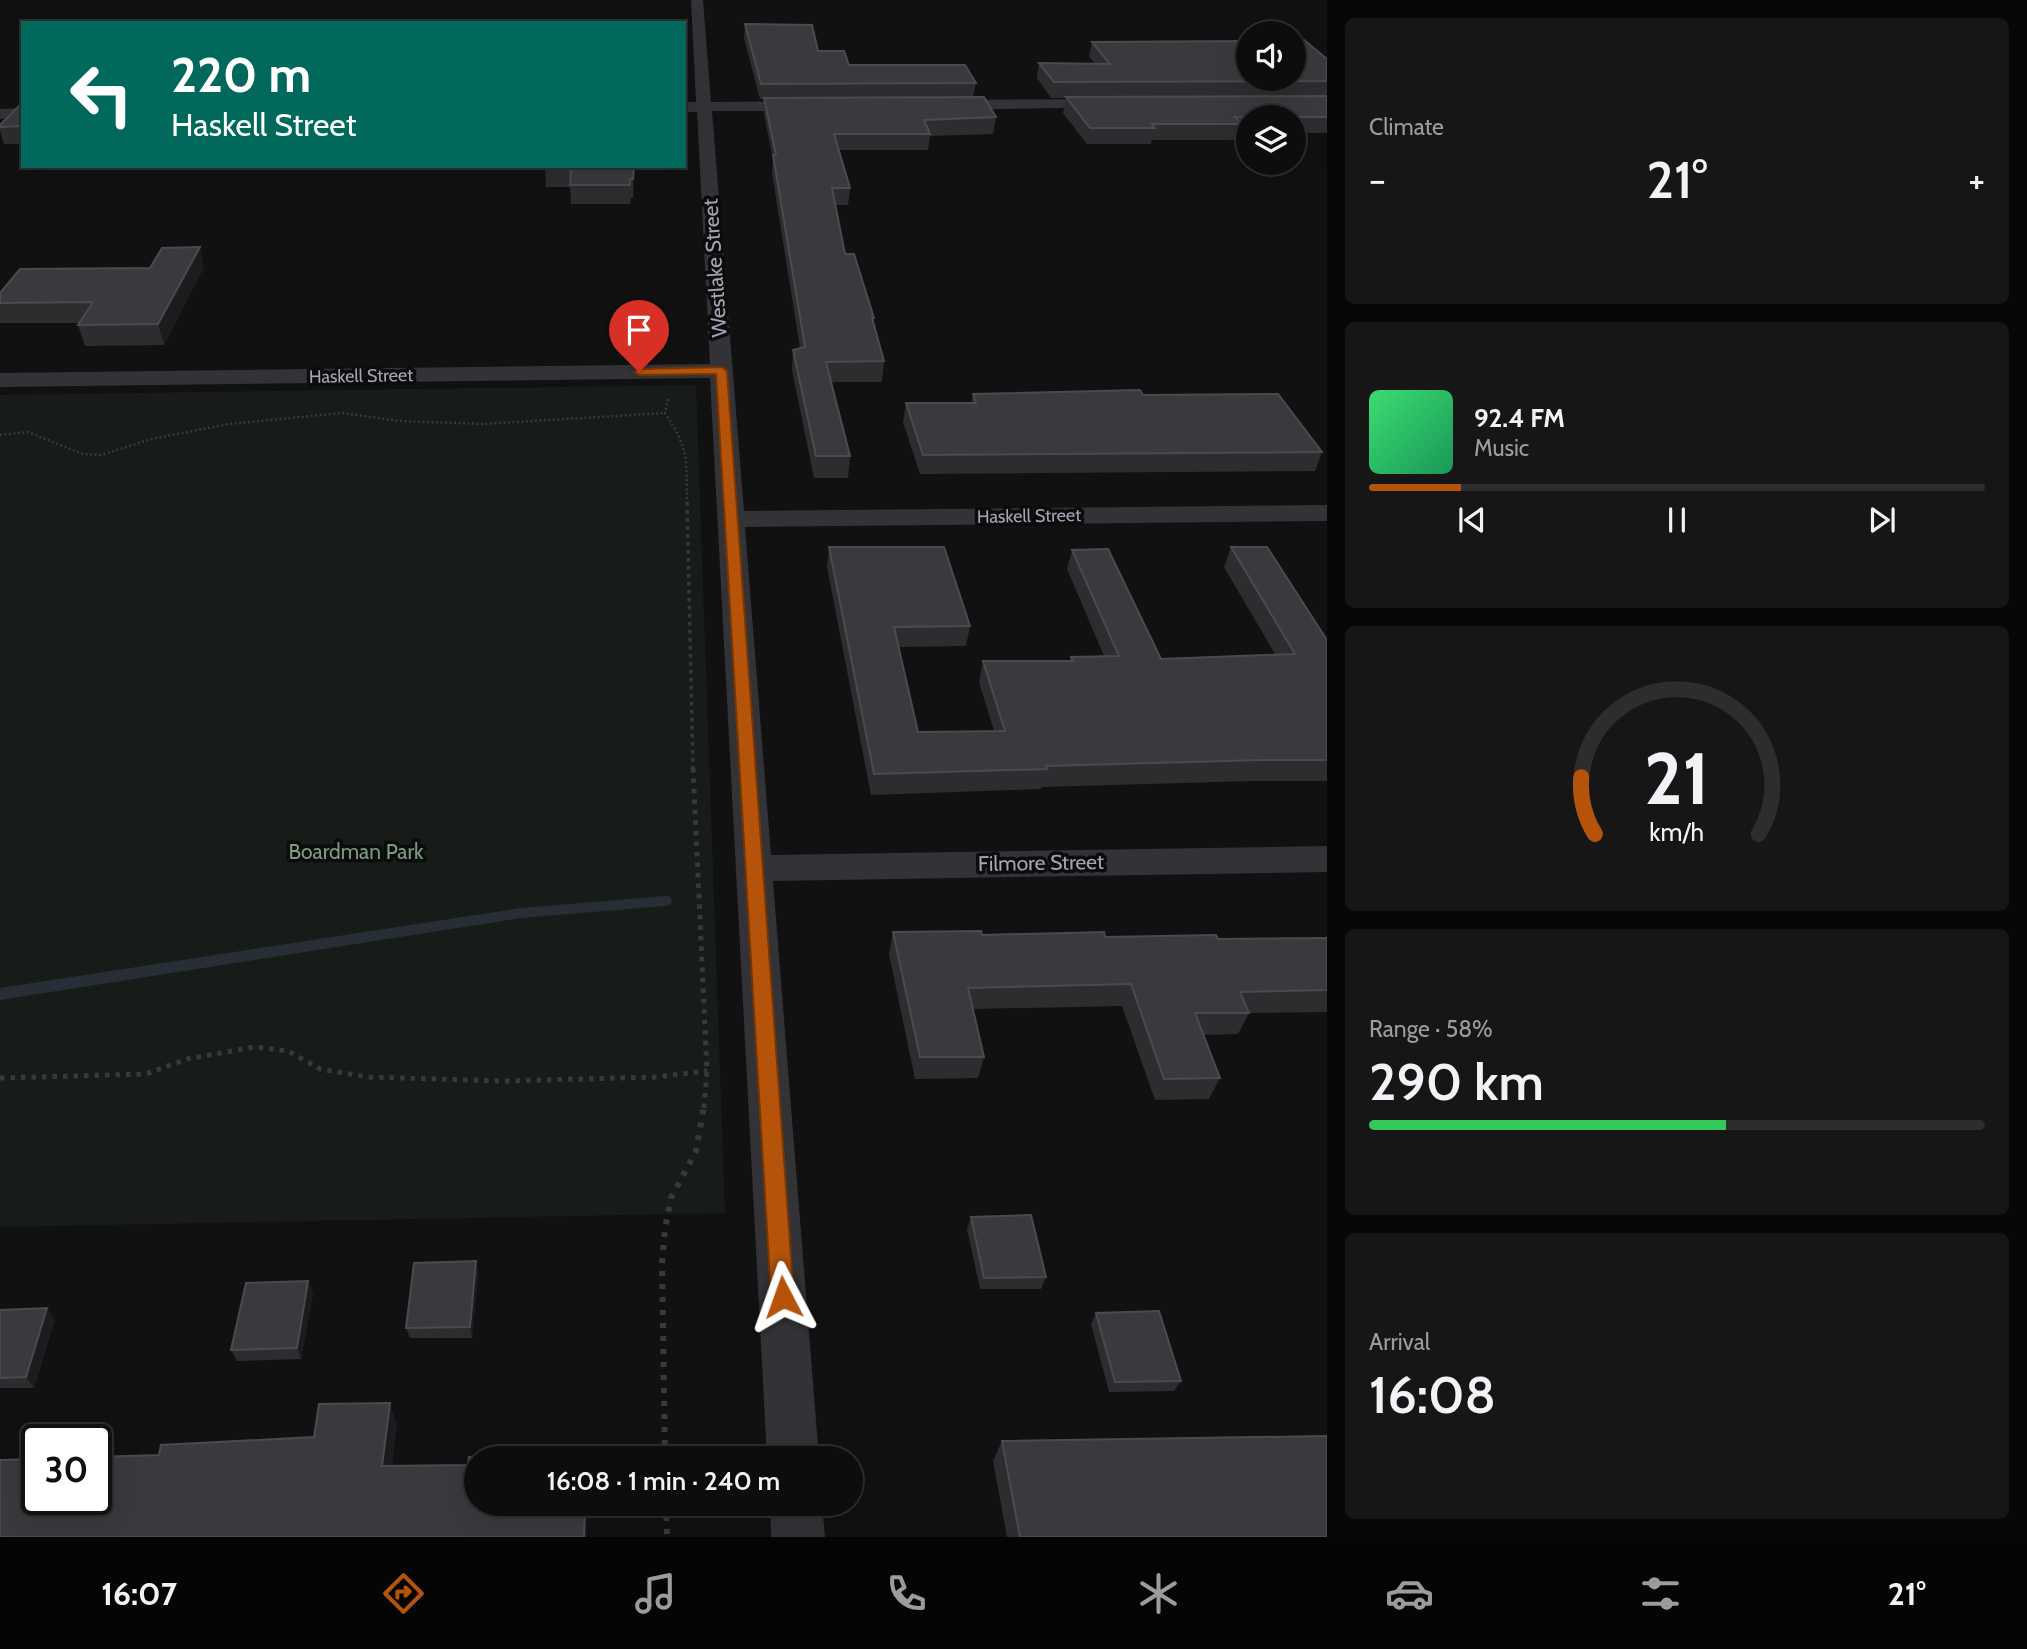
<!DOCTYPE html>
<meta charset="utf-8">
<style>
:root{--surface:#0d0d0e;--page:#161617;--text:#f1f3f6;--muted:#9a9c9e;--line:#2d2d2e;--accent:#b45309}
body{margin:0;font-family:Cabin,sans-serif;background:var(--page);color:var(--text);height:100vh;display:flex;flex-direction:column;font-size:26px;white-space:nowrap}
*{box-sizing:border-box;margin:0}
p{font-size:23px;color:var(--muted)}
.icon{flex:none;width:38px;height:38px;fill:none;stroke:currentColor;stroke-width:2;stroke-linecap:round;stroke-linejoin:round}
.map{position:relative;flex:1;overflow:hidden}
.sheet{display:flex;flex-direction:column;gap:18px;padding:18px;background:#070708;width:700px}
.sheet>*{flex:none}
.banner{position:absolute;left:21px;top:21px;width:665px;height:147px;border-radius:0px;box-shadow:0 7px 28px #0002,0 0 0 2px var(--line);background:#00695c;color:#fff;overflow:hidden}
.controls{position:absolute;left:1236px;top:21px;display:grid;gap:14px}
.controls a{display:grid;place-items:center;width:70px;height:70px;border-radius:50%;background:var(--surface);box-shadow:0 7px 28px #0002,0 0 0 2px var(--line);font-size:35px}
.speed{position:absolute;left:21px;top:1424px;display:flex;gap:14px;font-size:35px;font-weight:700;text-align:center}
.speed>*{display:grid;place-content:center;width:91px;height:91px;border-radius:50%;background:var(--surface);box-shadow:0 7px 28px #0002,0 0 0 2px var(--line);line-height:1}
.speed .limit{border:4px solid #111;border-radius:10px;background:#fff;color:#111}
.pin{position:absolute;display:grid;place-items:center;width:60px;height:60px;color:#fff;margin:-72px -30px;border-radius:50% 50% 50% 0;rotate:-45deg;box-shadow:0 0 7px #0007}
.pin .icon{rotate:45deg}
.me{position:absolute;width:77px;margin:-38px;rotate:356deg;stroke-linejoin:round;filter:drop-shadow(0 0 5px #0008)}
.turn{display:flex;align-items:center;gap:24px;height:147px;padding:0 35px;font-size:32px}
.turn .icon{width:91px;height:91px;stroke-width:2.5}
.turn b{display:block;font-size:49px;line-height:60px}
.big{font-size:52px;font-weight:600;line-height:1.1}
.sheet .card{flex:1;display:flex;flex-direction:column;justify-content:center;gap:10px;min-width:0;padding:0 24px;border-radius:10px;background:var(--page)}
.sheet .dial{align-items:center;gap:0}
.dial svg{height:182px;overflow:visible;fill:none;stroke:var(--line);stroke-width:7;stroke-linecap:round;text-anchor:middle}
.dial text{fill:var(--text);stroke:none}
.song{display:flex;align-items:center;gap:21px}
.cover{width:84px;height:84px;border-radius:10px;background:linear-gradient(135deg,hsl(140 70% 55%),hsl(150 70% 35%))}
.played{height:7px;border-radius:4px;background:linear-gradient(90deg,var(--accent) 15%,var(--line) 15%)}
.keys{display:flex;justify-content:space-around;direction:ltr}
.heat{display:flex;justify-content:space-between;align-items:center;font-size:38px;direction:ltr}
.charge{height:10px;border-radius:5px;background:linear-gradient(90deg,#34c759 58%,var(--line) 0)}
.trip{position:absolute;left:464px;top:1446px;width:399px;height:70px;border-radius:35px;background:var(--surface);box-shadow:0 7px 28px #0002,0 0 0 2px var(--line);font-weight:600;line-height:70px;text-align:center}
.tabs{display:flex;height:112px;justify-content:space-around;align-items:center;background:#050506;color:var(--muted)}
.tabs .icon{width:49px;height:49px}
.tabs .on{color:var(--accent)}
.tabs b{font-size:32px;color:var(--text)}
main{display:flex;flex:1;min-height:0}
.map>svg:first-child{display:block}
</style>
<main>
<div class="map">
<svg width="1327" height="1537" viewBox="0 0 1327 1537">
<rect width="100%" height="100%" fill="#111112"/>
<!-- green -->
<path fill="#171c18" d="M 696,385 L 725,1213 L 0,1227 L 0,395 Z"/>
<g fill="none" stroke-linecap="round" stroke-linejoin="round">
<!-- stream -->
<path fill="#282e35" fill-rule="evenodd" d="M 665,896 L 670,897 L 672,901 L 670,905 L 665,906 L 521,918 L 0,1000 L 0,988 L 521,908 Z"/>
<!-- path-far3 -->
<g stroke="#38393e" stroke-width="2.5" stroke-dasharray="2 2.5" stroke-linecap="butt">
<path d="M 668,399 L 665,413 C 690,450 686,460 687,503"/>
<path d="M 0,435 L 28,432 L 83,454 L 101,455 L 151,439 L 229,424 L 342,413 L 400,421 L 483,424 L 665,413"/>
</g>
<!-- path-far2 -->
<path stroke="#38393e" stroke-width="3.5" stroke-dasharray="3.5 4.5" stroke-linecap="butt" d="M 687,502 L 693,769"/>
<!-- path-far1 -->
<g stroke="#38393e" stroke-width="5" stroke-dasharray="4.5 6" stroke-linecap="butt">
<path d="M 693,768 L 707,1071 L 704,1108"/>
<path d="M 0,1078 L 146,1074 L 187,1059 L 254,1047 L 288,1051 L 320,1069 L 368,1077 L 505,1081 L 657,1077 L 707,1071"/>
</g>
<!-- path -->
<g stroke="#38393e" stroke-width="6" stroke-dasharray="5 8" stroke-linecap="butt">
<path d="M 665,1458 L 662,1263 L 665,1229 L 671,1198 L 696,1151 L 704,1106"/>
<path d="M 666,1503 L 667,1537"/>
</g>
<!-- minor -->
<g fill="#323237" fill-rule="evenodd">
<path d="M 691,0 L 703,0 L 711,102 L 808,101 L 816,106 L 808,111 L 712,111 L 744,511 L 1327,505 L 1327,521 L 745,527 L 771,855 L 1327,846 L 1327,872 L 773,881 L 819,1458 L 767,1458 L 710,378 L 0,387 L 0,373 L 710,364 L 697,112 L 684,112 L 684,102 L 696,102 Z"/>
<path d="M 1109,99 L 1114,101 L 1117,104 L 1114,107 L 942,110 L 934,105 L 942,100 Z"/>
<path d="M 23,108 L 23,118 L 0,119 L 0,109 Z"/>
<path d="M 770,1503 L 822,1503 L 825,1537 L 771,1537 Z"/>
</g>
</g>
<!-- wall -->
<g fill="#2d2d30">
<path d="M 745,24 L 818,51 L 849,65 L 976,83 L 973,97 L 996,117 L 993,134 L 930,136 L 928,150 L 839,150 L 850,188 L 848,205 L 835,205 L 845,254 L 874,318 L 874,324 L 884,361 L 882,382 L 831,382 L 850,456 L 848,478 L 814,478 L 792,370 L 793,350 L 800,348 L 772,173 L 773,159 L 764,114 L 764,99 L 760,99 L 744,38 Z"/>
<path d="M 1092,42 L 1327,59 L 1327,133 L 1293,133 L 1293,117 L 1248,117 L 1248,133 L 1239,133 L 1237,140 L 1152,140 L 1151,144 L 1087,144 L 1063,113 L 1066,98 L 1051,98 L 1037,78 L 1039,63 L 1095,64 L 1089,56 Z"/>
<path d="M 23,102 L 23,144 L 4,144 L 0,131 L 0,125 Z"/>
<path d="M 545,166 L 635,166 L 633,198 L 631,198 L 630,204 L 571,204 L 570,187 L 546,187 Z"/>
<path d="M 204,267 L 164,345 L 85,346 L 78,325 L 80,323 L 0,323 L 0,293 L 150,268 Z"/>
<path d="M 973,394 L 1143,395 L 1322,452 L 1315,471 L 920,474 L 903,422 L 906,403 L 971,403 Z"/>
<path d="M 829,547 L 970,626 L 966,646 L 898,647 L 918,732 L 994,731 L 979,682 L 983,661 L 1070,661 L 1071,657 L 1104,656 L 1067,569 L 1072,550 L 1161,659 L 1275,654 L 1224,567 L 1231,547 L 1327,640 L 1327,781 L 1252,781 L 1042,787 L 1041,789 L 871,795 L 827,567 Z"/>
<path d="M 893,932 L 1218,939 L 1327,938 L 1327,1012 L 1249,1013 L 1238,1034 L 1203,1035 L 1220,1078 L 1209,1099 L 1155,1100 L 1122,1006 L 973,1009 L 984,1057 L 978,1078 L 915,1079 L 889,954 Z"/>
<path d="M 971,1217 L 1046,1277 L 1041,1289 L 980,1289 L 967,1229 Z"/>
<path d="M 476,1261 L 478,1273 L 472,1338 L 410,1338 L 406,1328 Z"/>
<path d="M 313,1292 L 301,1359 L 237,1361 L 231,1350 Z"/>
<path d="M 0,1310 L 55,1319 L 34,1388 L 0,1388 Z"/>
<path d="M 1096,1313 L 1181,1381 L 1174,1391 L 1109,1392 L 1091,1324 Z"/>
<path d="M 1002,1441 L 1327,1537 L 1007,1537 L 993,1461 Z"/>
</g>
<!-- shaded-wall -->
<g fill="#1c1c1e">
<path d="M 634,166 L 635,166 L 633,198 L 633,179 Z"/>
<path d="M 200,247 L 204,267 L 164,345 L 158,324 Z"/>
<path d="M 476,1261 L 478,1273 L 472,1338 L 470,1327 Z"/>
<path d="M 308,1281 L 313,1292 L 301,1359 L 297,1348 Z"/>
<path d="M 47,1308 L 55,1319 L 34,1388 L 26,1377 Z"/>
<path d="M 390,1403 L 397,1424 L 390,1486 L 382,1466 Z"/>
<path d="M 585,1503 L 588,1503 L 587,1537 L 584,1537 Z"/>
</g>
<!-- building -->
<g fill="#393a3e" stroke="#4a4b50" stroke-width="2">
<path d="M 745,24 L 812,25 L 818,51 L 844,51 L 849,65 L 965,65 L 976,83 L 761,84 Z"/>
<path d="M 1293,40 L 1304,40 L 1327,59 L 1327,81 L 1054,82 L 1039,63 L 1110,64 L 1092,42 L 1248,41 L 1248,79 L 1293,79 Z"/>
<path d="M 1327,96 L 1327,117 L 1235,117 L 1242,124 L 1152,124 L 1155,128 L 1090,128 L 1066,97 Z"/>
<path d="M 984,97 L 996,117 L 924,120 L 930,134 L 834,134 L 850,188 L 832,188 L 845,254 L 854,254 L 874,318 L 872,318 L 884,361 L 826,362 L 850,456 L 816,456 L 793,350 L 805,347 L 773,155 L 776,155 L 764,98 Z"/>
<path d="M 23,102 L 23,126 L 0,127 L 0,125 Z"/>
<path d="M 545,166 L 634,166 L 633,179 L 630,179 L 630,185 L 570,185 L 571,168 L 545,169 Z"/>
<path d="M 200,247 L 158,324 L 78,325 L 93,302 L 0,303 L 0,293 L 20,269 L 150,268 L 162,248 Z"/>
<path d="M 1140,390 L 1143,395 L 1278,394 L 1322,452 L 923,455 L 906,403 L 976,403 L 973,394 Z"/>
<path d="M 829,547 L 944,547 L 970,626 L 894,627 L 918,732 L 1005,731 L 983,661 L 1073,661 L 1071,657 L 1119,656 L 1072,550 L 1108,549 L 1161,659 L 1295,654 L 1231,547 L 1267,547 L 1327,640 L 1327,760 L 1261,760 L 1046,766 L 1047,769 L 874,774 Z"/>
<path d="M 981,931 L 982,935 L 1104,932 L 1105,937 L 1216,935 L 1218,939 L 1327,938 L 1327,990 L 1240,992 L 1249,1013 L 1195,1013 L 1220,1078 L 1164,1079 L 1131,984 L 968,988 L 984,1057 L 920,1057 L 893,932 Z"/>
<path d="M 1031,1215 L 1046,1277 L 984,1278 L 971,1217 Z"/>
<path d="M 476,1261 L 470,1327 L 406,1328 L 414,1263 Z"/>
<path d="M 308,1281 L 297,1348 L 231,1350 L 246,1283 Z"/>
<path d="M 47,1308 L 26,1377 L 0,1378 L 0,1310 Z"/>
<path d="M 1159,1311 L 1181,1381 L 1115,1382 L 1096,1313 Z"/>
<path d="M 390,1403 L 382,1466 L 468,1465 L 469,1457 L 510,1458 L 476,1458 L 476,1503 L 585,1503 L 584,1537 L 0,1537 L 0,1460 L 37,1459 L 37,1500 L 96,1500 L 96,1457 L 159,1455 L 161,1445 L 314,1437 L 319,1404 Z"/>
<path d="M 1327,1436 L 1327,1537 L 1020,1537 L 1002,1441 Z"/>
</g>
<!-- route -->
<path fill="#b45309" stroke="#753606" stroke-width="2" d="M 722,367 L 727,371 L 794,1297 L 791,1305 L 783,1308 L 775,1305 L 771,1297 L 716,374 L 639,375 L 634,372 L 639,369 Z"/>
<g text-anchor="middle" stroke-width="7" stroke-linejoin="round" paint-order="stroke">
<!-- far-street labels -->
<g font-size="18" fill="#a2a6b2" stroke="#0c0c0d">
<text transform="translate(361 376) rotate(-1)" y="6">Haskell Street</text>
<text transform="translate(1029 516) rotate(-1)" y="6">Haskell Street</text>
</g>
<!-- street labels -->
<g font-size="21" fill="#a2a6b2" stroke="#0c0c0d">
<text transform="translate(715 268) rotate(-94)" y="7">Westlake Street</text>
<text transform="translate(1041 863) rotate(-1)" y="7">Filmore Street</text>
</g>
<!-- park labels -->
<g font-size="21" fill="#799d7f" stroke="#0c0c0d">
<text x="356" y="859">Boardman Park</text>
</g>
</g>
</svg>
<div class="controls">
<a><svg class="icon" aria-label="sound" viewBox="0 0 24 24"><path d="M4 9h4l5-4v14l-5-4H4zM17 9q2 3 0 6"/></svg></a>
<a><svg class="icon" aria-label="layers" viewBox="0 0 24 24"><path d="M12 4l9 5-9 5-9-5zM3 14l9 5 9-5"/></svg></a>
</div>
<div class="speed"><div class="limit">30</div></div>
<div class="pin" style="left:639px;top:372px;background:#d93025"><svg class="icon" aria-label="arrive" viewBox="0 0 24 24"><path d="M6 21V4h12l-3 4 3 4H6"/></svg></div>
<svg class="me" style="left:783px;top:1297px" viewBox="-20 -20 40 40"><path d="M0-17L14 15 0 8-14 15z" fill="#b45309" stroke="#fff" stroke-width="4"/></svg>
<div class="trip">16:08 · 1 min · 240 m</div>
<div class="banner">
<div class="turn"><svg class="icon" aria-label="left" viewBox="0 0 24 24"><path d="M17 20v-9H6M10 6l-5 5 5 5"/></svg><div><b>220 m</b>Haskell Street</div></div>
</div>
</div>
<section class="sheet">
<div class="card"><p>Climate</p>
<div class="heat"><a>−</a><b class="big">21°</b><a>+</a></div>
</div>
<div class="card">
<div class="song"><i class="cover"></i><div><b>92.4 FM</b><p>Music</p></div></div>
<div class="played"></div>
<div class="keys"><svg class="icon" aria-label="previous" viewBox="0 0 24 24"><path d="M18 5L8 12l10 7zM5 5v14"/></svg><svg class="icon" aria-label="pause" viewBox="0 0 24 24"><path d="M8 5v14M16 5v14"/></svg><svg class="icon" aria-label="next" viewBox="0 0 24 24"><path d="M6 5l10 7-10 7zM19 5v14"/></svg></div>
</div>
<div class="card dial"><svg viewBox="0 0 100 80">
<path d="M14 69A42 42 0 1 1 86 69"/>
<path d="M14 69A42 42 0 0 1 8 44" stroke="#b45309"/>
<text x="50" y="56" font-size="32" font-weight="700">21</text>
<text x="50" y="72" font-size="11">km/h</text>
</svg></div>
<div class="card"><p>Range · 58%</p><b class="big">290 km</b><div class="charge"></div></div>
<div class="card"><p>Arrival</p><b class="big">16:08</b></div>
</section>
</main>
<nav class="tabs">
<b>16:07</b>
<svg class="icon on" aria-label="directions" viewBox="0 0 24 24"><path d="M12 3l9 9-9 9-9-9zM9 14v-3h6M13 9l2 2-2 2"/></svg>
<svg class="icon" aria-label="music" viewBox="0 0 24 24"><path d="M9 18V5l10-2v13"/><circle cx="6" cy="18" r="3"/><circle cx="16" cy="16" r="3"/></svg>
<svg class="icon" aria-label="phone" viewBox="0 0 24 24"><path d="M5 4h4l2 5-3 2q2 4 5 5l2-3 5 2v4C11 20 4 13 5 4z"/></svg>
<svg class="icon" aria-label="climate" viewBox="0 0 24 24"><path d="M12 3v18M4 7l16 10M4 17L20 7"/></svg>
<svg class="icon" aria-label="car" viewBox="0 0 24 24"><path d="M5 17H2v-5l4-1 3-4h7l3 4 3 1v5h-3M9 17h6M6 11h13"/><circle cx="7" cy="17" r="2"/><circle cx="17" cy="17" r="2"/></svg>
<svg class="icon" aria-label="filters" viewBox="0 0 24 24"><path d="M4 7h16M4 17h16"/><circle cx="9" cy="7" r="2"/><circle cx="15" cy="17" r="2"/></svg>
<b>21°</b>
</nav>
